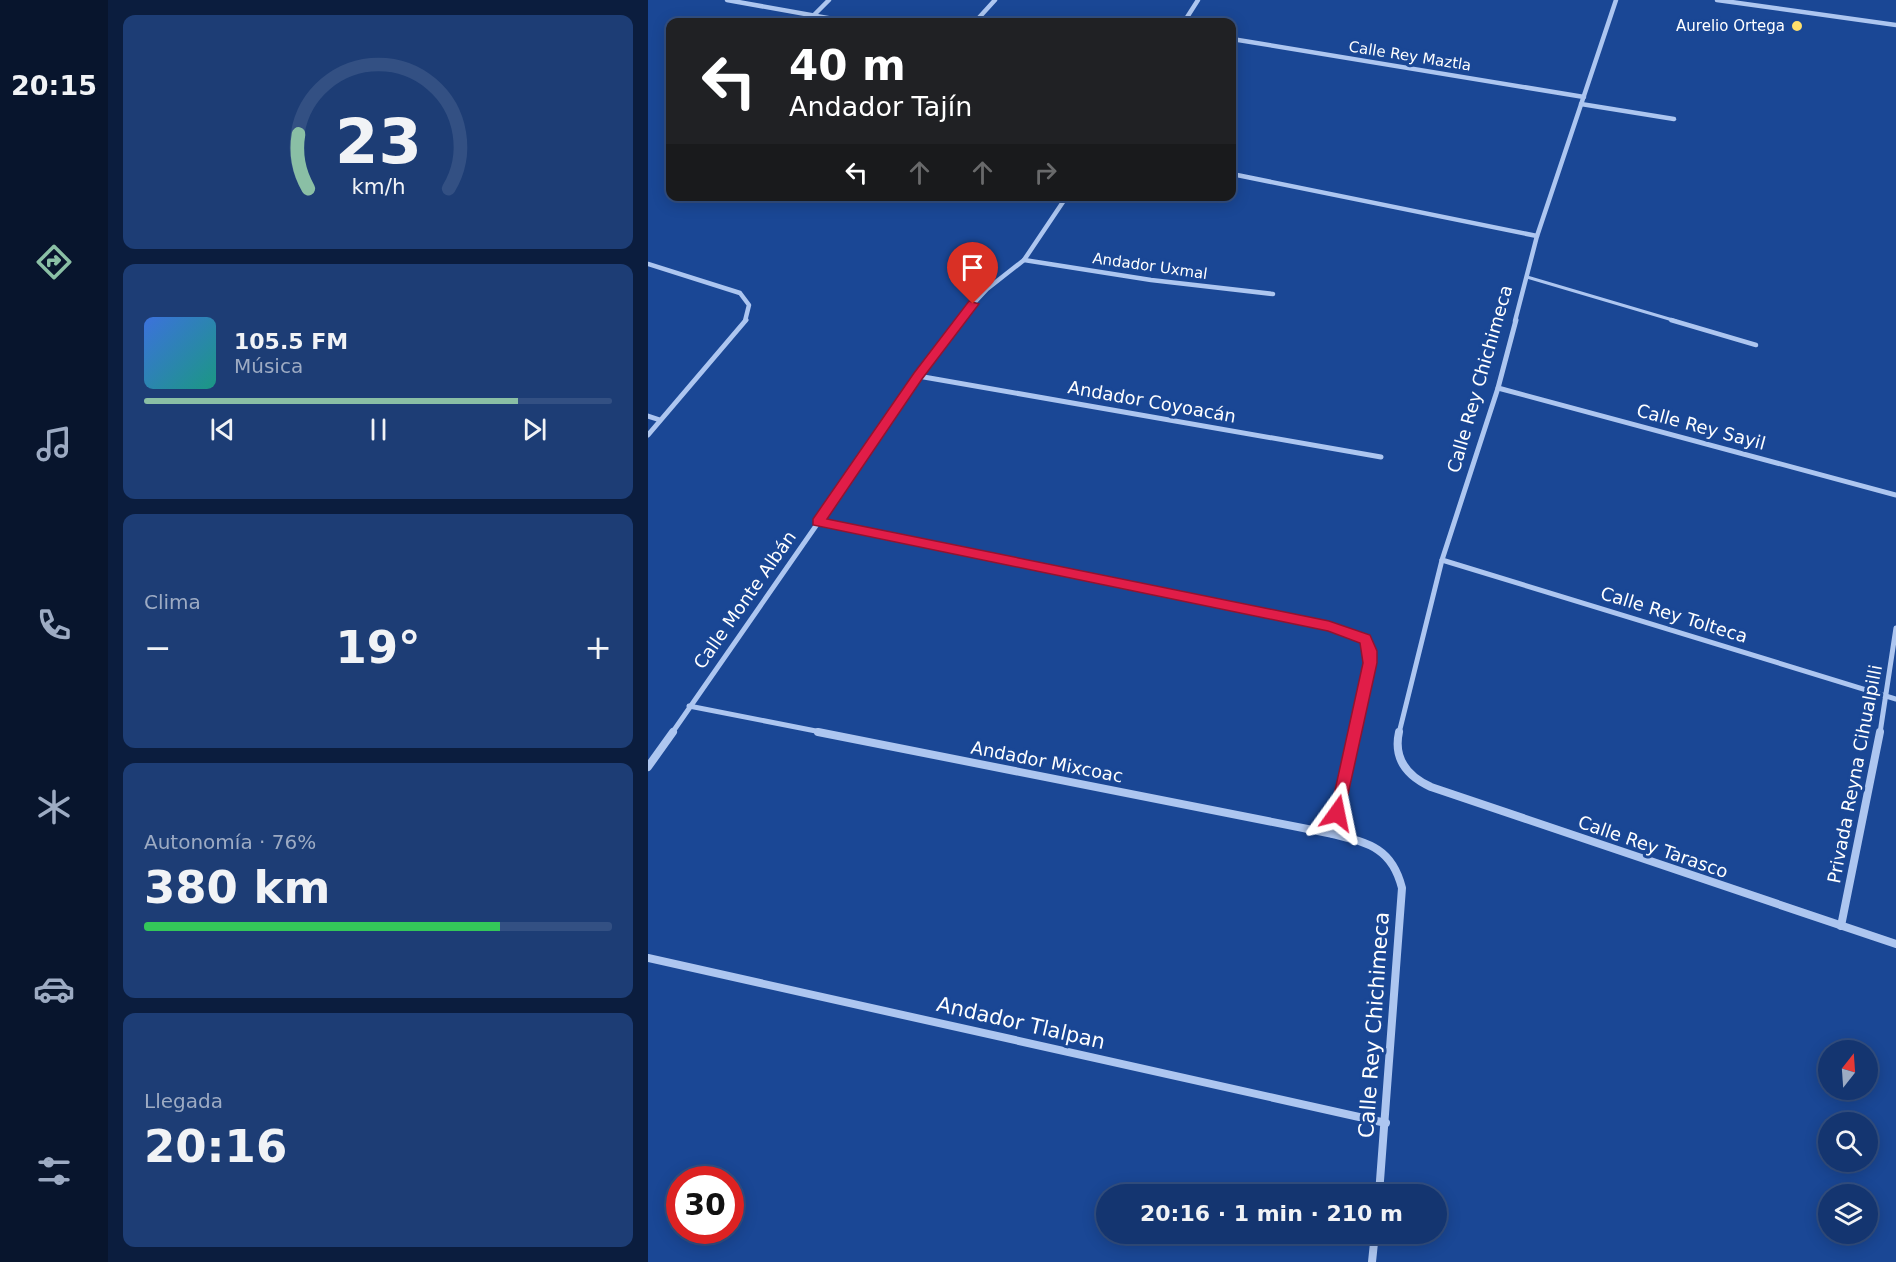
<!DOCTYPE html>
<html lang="es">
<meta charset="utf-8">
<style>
:root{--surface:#143570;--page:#1d3d75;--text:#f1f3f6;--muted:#9dabc3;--line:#335083;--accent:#8abfa5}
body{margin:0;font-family:"DejaVu Sans",sans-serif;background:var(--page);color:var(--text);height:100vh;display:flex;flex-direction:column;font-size:22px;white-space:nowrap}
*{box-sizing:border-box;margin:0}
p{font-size:20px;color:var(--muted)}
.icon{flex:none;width:33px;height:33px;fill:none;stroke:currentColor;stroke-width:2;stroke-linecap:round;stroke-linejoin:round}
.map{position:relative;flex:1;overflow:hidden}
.drawer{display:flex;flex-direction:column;gap:15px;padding:15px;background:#0b1d3e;width:540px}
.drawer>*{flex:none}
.guide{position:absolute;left:18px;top:18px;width:570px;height:183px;border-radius:12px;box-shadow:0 3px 15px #0003,0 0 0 2px var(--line);background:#202124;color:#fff;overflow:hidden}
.needle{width:39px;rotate:17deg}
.controls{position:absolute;left:1170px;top:1040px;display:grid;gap:12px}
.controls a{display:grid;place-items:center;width:60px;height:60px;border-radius:50%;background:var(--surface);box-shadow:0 3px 15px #0003,0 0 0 2px var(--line);font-size:30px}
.speed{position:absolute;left:18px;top:1166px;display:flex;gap:12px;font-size:30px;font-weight:700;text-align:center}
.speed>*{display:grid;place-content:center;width:78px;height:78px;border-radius:50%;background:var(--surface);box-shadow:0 3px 15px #0003,0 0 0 2px var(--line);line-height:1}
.speed .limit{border:9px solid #d22;background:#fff;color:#111}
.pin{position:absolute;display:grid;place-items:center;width:51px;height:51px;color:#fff;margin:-62px -26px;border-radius:50% 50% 50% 0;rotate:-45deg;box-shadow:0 0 6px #0007}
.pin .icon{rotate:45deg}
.me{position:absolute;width:66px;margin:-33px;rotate:12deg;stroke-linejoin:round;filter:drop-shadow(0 0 4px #0008)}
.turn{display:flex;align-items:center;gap:21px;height:126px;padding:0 24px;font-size:27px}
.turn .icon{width:78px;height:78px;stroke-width:2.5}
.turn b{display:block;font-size:42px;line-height:51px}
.lanes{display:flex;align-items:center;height:57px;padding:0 24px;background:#0003;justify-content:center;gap:30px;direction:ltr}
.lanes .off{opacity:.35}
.big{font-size:45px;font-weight:700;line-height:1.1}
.drawer .tile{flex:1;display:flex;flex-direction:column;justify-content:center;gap:9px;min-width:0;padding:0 21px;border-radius:12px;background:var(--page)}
.drawer .dial{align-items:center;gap:0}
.dial svg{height:156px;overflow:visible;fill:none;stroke:var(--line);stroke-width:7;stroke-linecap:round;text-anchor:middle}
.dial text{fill:var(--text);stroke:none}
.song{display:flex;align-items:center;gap:18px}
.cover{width:72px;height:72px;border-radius:9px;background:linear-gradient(135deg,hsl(220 70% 55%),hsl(170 70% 35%))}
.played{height:6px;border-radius:3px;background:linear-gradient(90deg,var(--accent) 80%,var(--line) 80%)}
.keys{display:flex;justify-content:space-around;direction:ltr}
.heat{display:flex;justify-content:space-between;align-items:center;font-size:33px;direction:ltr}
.charge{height:9px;border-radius:4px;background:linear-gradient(90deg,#34c759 76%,var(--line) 0)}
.trip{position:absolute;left:448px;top:1184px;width:351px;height:60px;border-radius:30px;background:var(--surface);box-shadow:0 3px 15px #0003,0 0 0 2px var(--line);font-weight:700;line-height:60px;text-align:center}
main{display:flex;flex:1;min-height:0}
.tab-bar{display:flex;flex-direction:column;width:108px;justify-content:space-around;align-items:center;background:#08152d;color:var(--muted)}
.tab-bar .icon{width:42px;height:42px}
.tab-bar .on{color:var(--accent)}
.tab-bar b{font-size:27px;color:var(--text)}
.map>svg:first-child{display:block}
</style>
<main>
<nav class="tab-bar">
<b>20:15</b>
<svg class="icon on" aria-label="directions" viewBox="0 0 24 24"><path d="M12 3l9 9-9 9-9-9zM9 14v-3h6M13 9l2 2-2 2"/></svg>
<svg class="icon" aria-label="music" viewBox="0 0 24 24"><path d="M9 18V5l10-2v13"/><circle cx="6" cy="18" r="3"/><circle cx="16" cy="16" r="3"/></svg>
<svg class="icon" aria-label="phone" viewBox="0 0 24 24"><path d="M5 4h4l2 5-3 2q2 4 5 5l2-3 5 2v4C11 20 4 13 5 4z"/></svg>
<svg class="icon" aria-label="climate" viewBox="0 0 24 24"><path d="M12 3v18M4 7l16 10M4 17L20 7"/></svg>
<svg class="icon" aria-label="car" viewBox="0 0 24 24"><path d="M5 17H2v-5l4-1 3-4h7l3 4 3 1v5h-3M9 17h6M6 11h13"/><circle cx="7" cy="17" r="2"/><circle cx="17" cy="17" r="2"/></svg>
<svg class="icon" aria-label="filters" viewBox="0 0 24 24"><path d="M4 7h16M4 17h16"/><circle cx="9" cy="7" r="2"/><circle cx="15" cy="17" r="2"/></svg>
</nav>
<section class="drawer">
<div class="tile dial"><svg viewBox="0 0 100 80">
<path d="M14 69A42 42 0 1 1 86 69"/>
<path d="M14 69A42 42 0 0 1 9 41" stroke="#8abfa5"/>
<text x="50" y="56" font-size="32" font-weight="700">23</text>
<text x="50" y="72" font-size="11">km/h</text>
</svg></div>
<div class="tile">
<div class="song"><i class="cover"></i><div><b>105.5 FM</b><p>Música</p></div></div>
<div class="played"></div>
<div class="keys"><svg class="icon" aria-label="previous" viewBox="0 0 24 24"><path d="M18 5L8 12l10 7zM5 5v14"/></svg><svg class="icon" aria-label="pause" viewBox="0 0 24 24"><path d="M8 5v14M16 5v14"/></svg><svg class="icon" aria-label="next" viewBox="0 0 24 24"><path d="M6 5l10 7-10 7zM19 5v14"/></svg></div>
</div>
<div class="tile"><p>Clima</p>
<div class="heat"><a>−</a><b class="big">19°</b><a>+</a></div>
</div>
<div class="tile"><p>Autonomía · 76%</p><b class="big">380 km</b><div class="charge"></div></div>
<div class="tile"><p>Llegada</p><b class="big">20:16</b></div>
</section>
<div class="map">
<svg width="1248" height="1262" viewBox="0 0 1248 1262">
<rect width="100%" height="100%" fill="#1a4795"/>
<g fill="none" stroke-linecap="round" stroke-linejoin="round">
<!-- lane-far1 -->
<path stroke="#adc6f0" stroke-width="3" d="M 879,277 L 1028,321"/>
<!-- lane -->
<path stroke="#adc6f0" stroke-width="4.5" d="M 1023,320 L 1108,345"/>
<!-- street-far2 -->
<g stroke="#adc6f0" stroke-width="4.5">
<path d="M 79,0 L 202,22"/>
<path d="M 1069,0 L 1248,25"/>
<path d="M 165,16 L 181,0"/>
<path d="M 327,22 L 347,0"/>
<path d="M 536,22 L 550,0"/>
<path d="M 584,39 L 936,97"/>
<path d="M 933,104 L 1026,119"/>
<path d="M 584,174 L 889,236"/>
<path d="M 376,260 L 503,280 L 625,294"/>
<path d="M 0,264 L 92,293 L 101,305 L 97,321"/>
<path d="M 309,321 L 339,289 L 376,260 L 419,196"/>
<path d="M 867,321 L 889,236 L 968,0"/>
</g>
<!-- street-far1 -->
<g stroke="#adc6f0" stroke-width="5">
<path d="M 270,376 L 733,457"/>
<path d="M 850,388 L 1248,495"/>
<path d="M 0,416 L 12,420"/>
<path d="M 0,435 L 98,320"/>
<path d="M 170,522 L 681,626 L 717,639 C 729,667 713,704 707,733"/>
<path d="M 794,560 L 1248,699"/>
<path d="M 41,706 L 178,733"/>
<path d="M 24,733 L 311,320"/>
<path d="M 751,733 L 794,560 L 850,388 L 868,320"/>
<path d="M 1232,733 L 1248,628"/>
</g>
<!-- street -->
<g stroke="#adc6f0" stroke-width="8">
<path d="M 170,732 L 685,834 C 721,843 744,848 754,888 L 731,1194"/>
<path d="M 751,732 C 745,759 759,776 783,787 L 1248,944"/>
<path d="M 0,767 L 25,732"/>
<path d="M 685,834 L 707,732"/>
<path d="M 1193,926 L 1232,732"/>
<path d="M 0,958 L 738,1123"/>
<path d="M 724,1262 L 727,1233"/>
</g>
</g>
<!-- route -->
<path fill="#e11d48" stroke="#92132f" stroke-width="1.5" d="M 321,301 L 331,304 L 274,379 L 179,519 L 681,621 L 722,635 L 729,651 L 729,663 L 695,817 L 689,819 L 682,813 L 715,663 L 712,643 L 680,631 L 165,525 L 165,519 L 266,373 Z"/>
<!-- markers -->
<circle fill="#ffdf6b" stroke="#1a4795" stroke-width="2" cx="1149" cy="26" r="6"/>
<g text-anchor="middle" stroke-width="6" stroke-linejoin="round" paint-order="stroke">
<!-- far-poi labels -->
<g font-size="15" fill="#fff" stroke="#1a4795" text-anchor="end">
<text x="1137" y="31">Aurelio Ortega</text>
</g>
<!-- far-street labels -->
<g font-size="15" fill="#fff" stroke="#1a4795">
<text transform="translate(762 56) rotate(9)" y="5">Calle Rey Maztla</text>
<text transform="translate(502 266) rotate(8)" y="5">Andador Uxmal</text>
</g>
<!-- street labels -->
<g font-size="18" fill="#fff" stroke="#1a4795">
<text transform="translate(832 379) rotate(-74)" y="6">Calle Rey Chichimeca</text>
<text transform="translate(504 402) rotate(10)" y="6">Andador Coyoacán</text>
<text transform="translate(1053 427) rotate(15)" y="6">Calle Rey Sayil</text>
<text transform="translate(97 600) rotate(-55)" y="6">Calle Monte Albán</text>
<text transform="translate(1026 615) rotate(17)" y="6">Calle Rey Tolteca</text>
<text transform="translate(399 762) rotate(11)" y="6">Andador Mixcoac</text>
<text transform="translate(1207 774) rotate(-79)" y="6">Privada Reyna Cihualpilli</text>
<text transform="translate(1005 847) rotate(19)" y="6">Calle Rey Tarasco</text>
</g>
<!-- near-street labels -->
<g font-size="21" fill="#fff" stroke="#1a4795">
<text transform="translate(373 1023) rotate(13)" y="7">Andador Tlalpan</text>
<text transform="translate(726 1025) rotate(-86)" y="7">Calle Rey Chichimeca</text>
</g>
</g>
</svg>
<div class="controls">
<a><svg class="needle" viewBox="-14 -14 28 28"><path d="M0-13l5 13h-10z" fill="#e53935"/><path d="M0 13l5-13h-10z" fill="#9dabc3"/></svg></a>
<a><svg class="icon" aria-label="search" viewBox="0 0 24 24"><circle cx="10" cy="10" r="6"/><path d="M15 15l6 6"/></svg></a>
<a><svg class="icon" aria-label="layers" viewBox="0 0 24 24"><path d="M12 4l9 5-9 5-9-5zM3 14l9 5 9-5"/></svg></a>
</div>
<div class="speed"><div class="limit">30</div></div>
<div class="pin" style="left:325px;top:304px;background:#d93025"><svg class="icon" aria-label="arrive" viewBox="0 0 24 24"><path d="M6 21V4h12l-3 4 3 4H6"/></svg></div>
<svg class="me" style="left:689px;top:813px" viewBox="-20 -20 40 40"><path d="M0-17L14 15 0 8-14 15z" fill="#e11d48" stroke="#fff" stroke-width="4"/></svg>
<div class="trip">20:16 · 1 min · 210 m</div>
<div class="guide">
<div class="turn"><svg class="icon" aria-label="left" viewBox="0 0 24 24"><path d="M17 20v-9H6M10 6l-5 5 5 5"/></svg><div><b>40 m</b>Andador Tajín</div></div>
<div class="lanes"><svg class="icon" aria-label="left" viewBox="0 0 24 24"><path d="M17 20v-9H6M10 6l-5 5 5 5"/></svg><svg class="icon off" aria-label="ahead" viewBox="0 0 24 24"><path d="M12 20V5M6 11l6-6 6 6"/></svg><svg class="icon off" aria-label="ahead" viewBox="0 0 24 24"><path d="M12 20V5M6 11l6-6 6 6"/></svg><svg class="icon off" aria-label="right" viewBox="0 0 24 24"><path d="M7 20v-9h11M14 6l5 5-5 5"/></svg></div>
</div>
</div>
</main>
